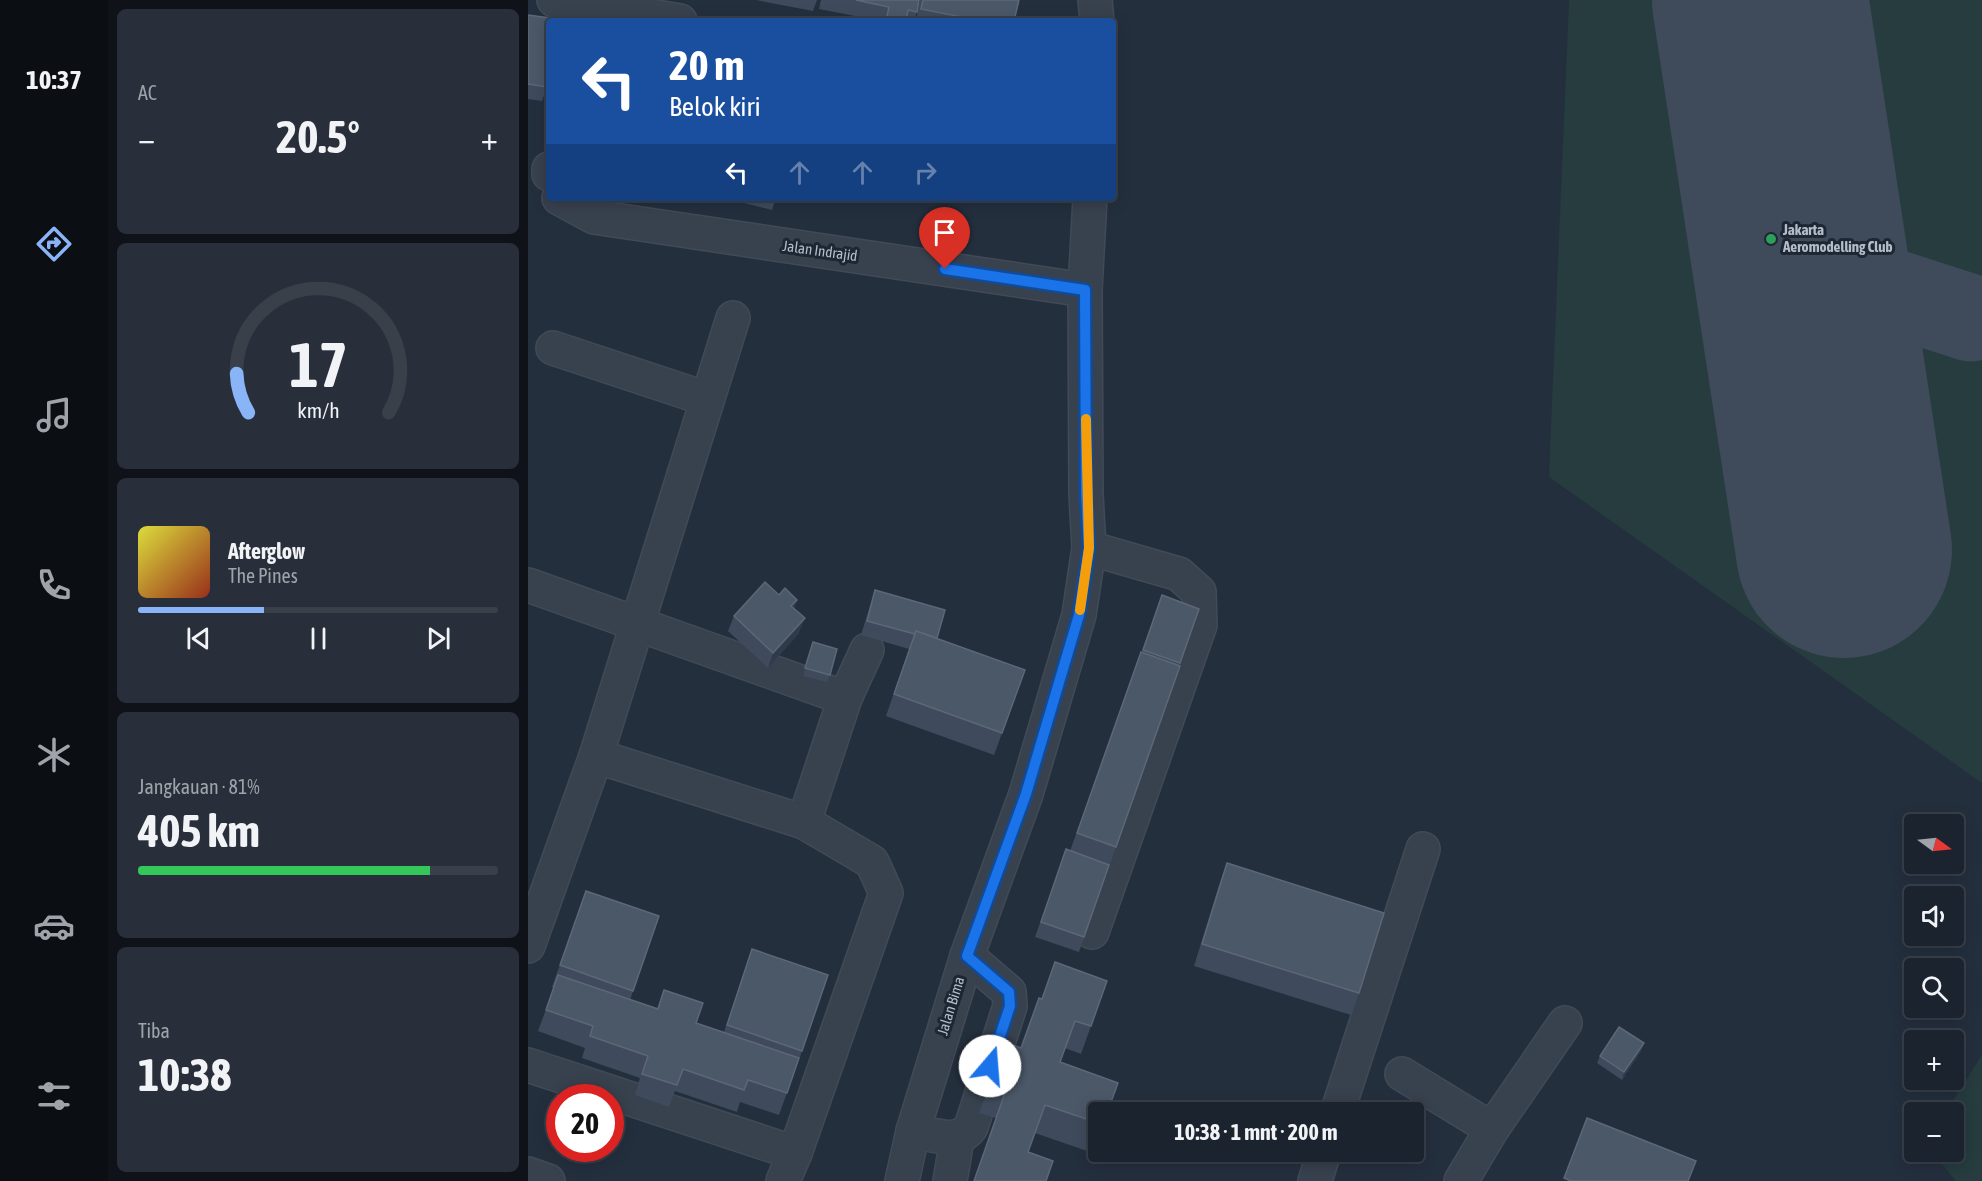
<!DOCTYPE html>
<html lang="id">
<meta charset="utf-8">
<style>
:root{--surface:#1b232e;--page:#282f3a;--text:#f1f3f6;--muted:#a0a4aa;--line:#39404a;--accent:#8ab4f8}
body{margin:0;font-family:"Asap Condensed",sans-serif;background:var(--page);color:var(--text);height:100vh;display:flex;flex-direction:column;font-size:22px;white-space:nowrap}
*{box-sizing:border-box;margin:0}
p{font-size:20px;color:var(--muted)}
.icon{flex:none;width:33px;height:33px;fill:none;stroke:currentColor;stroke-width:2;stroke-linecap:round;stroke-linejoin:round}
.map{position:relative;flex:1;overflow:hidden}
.sheet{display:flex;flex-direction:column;gap:9px;padding:9px;background:#0f1319;width:420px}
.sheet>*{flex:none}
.guide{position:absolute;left:18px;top:18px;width:570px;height:183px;border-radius:6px;box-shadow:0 3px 15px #0003,0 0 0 2px var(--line);background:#1a4fa0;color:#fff;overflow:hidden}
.needle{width:39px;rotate:105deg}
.controls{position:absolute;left:1376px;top:814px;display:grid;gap:12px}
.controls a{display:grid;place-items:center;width:60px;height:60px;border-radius:6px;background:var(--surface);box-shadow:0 3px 15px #0003,0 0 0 2px var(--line);font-size:30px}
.speed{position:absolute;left:18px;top:1084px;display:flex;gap:12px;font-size:30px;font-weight:700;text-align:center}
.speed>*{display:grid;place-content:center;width:78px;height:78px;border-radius:50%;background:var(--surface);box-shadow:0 3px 15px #0003,0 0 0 2px var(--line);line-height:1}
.speed .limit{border:9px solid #d22;background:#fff;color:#111}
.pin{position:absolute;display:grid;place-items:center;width:51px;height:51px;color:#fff;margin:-62px -26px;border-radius:50% 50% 50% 0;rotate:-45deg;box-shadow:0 0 6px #0007}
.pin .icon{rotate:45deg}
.me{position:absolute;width:66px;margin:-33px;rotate:18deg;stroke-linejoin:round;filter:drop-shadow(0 0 4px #0008)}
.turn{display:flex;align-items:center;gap:21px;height:126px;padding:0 24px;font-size:27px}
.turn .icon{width:78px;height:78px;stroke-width:2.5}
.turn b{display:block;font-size:42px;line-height:51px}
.lanes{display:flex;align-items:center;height:57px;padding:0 24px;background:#0003;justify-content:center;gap:30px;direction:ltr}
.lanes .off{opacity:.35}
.big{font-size:45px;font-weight:700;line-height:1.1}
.sheet .tile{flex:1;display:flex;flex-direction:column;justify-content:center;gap:9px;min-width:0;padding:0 21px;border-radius:9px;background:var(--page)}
.sheet .dial{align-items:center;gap:0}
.dial svg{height:156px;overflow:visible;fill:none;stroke:var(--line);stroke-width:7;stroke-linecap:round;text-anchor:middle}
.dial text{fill:var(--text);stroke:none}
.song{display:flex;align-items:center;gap:18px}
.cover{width:72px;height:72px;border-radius:9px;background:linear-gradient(135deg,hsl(60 70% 55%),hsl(10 70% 35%))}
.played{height:6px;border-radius:3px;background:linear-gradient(90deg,var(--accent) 35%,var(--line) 35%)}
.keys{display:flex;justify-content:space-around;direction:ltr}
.heat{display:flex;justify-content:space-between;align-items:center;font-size:33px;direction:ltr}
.charge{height:9px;border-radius:4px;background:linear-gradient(90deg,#34c759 81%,var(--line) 0)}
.trip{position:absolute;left:560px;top:1102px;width:336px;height:60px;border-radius:6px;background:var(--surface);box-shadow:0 3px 15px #0003,0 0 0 2px var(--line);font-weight:700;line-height:60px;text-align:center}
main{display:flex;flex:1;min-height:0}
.tabs{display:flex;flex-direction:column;width:108px;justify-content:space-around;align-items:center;background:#0b0e12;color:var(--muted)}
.tabs .icon{width:42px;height:42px}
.tabs .current{color:var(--accent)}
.tabs b{font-size:27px;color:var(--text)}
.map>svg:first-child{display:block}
</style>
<main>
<nav class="tabs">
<b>10:37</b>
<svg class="icon current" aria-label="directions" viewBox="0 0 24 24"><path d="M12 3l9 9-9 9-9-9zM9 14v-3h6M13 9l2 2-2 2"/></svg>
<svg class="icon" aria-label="music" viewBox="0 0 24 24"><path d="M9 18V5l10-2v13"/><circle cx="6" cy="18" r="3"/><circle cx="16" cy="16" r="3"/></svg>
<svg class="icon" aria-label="phone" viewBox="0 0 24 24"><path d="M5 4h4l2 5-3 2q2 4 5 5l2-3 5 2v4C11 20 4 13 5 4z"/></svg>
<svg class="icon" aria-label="climate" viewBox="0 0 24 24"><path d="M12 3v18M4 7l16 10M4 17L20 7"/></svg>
<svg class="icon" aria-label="car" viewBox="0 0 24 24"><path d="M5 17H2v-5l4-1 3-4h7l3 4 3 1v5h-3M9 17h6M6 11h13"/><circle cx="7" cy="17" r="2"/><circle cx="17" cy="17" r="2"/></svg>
<svg class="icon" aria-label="filters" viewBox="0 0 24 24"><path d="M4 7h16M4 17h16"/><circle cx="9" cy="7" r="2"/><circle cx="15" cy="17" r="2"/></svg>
</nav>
<section class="sheet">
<div class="tile"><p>AC</p>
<div class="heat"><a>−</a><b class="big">20.5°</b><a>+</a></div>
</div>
<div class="tile dial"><svg viewBox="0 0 100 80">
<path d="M14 69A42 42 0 1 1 86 69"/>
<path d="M14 69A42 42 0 0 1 8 49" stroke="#8ab4f8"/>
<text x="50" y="56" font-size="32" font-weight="700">17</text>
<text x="50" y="72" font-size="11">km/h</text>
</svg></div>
<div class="tile">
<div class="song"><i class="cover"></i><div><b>Afterglow</b><p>The Pines</p></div></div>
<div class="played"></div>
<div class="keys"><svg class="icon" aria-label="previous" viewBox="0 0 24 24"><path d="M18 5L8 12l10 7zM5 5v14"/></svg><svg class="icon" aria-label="pause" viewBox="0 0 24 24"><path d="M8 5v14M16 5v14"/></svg><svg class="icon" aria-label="next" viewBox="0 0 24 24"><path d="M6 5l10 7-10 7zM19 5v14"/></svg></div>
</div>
<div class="tile"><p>Jangkauan · 81%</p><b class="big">405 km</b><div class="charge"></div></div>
<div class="tile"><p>Tiba</p><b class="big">10:38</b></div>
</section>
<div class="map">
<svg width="1454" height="1181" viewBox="0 0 1454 1181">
<rect width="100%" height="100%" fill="#242f3e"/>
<!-- green -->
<g fill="#263c3f">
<path d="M 1041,0 L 1454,0 L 1454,783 L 1021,477 Z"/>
<path d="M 1454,1055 L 1454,1181 L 1428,1181 L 1404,1152 L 1425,1152 L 1425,1113 L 1417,1113 Z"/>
</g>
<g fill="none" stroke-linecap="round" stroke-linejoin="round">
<!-- taxiway -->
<path stroke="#3f4a5a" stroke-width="87" d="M 1273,263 L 1443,318"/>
<!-- runway -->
<path stroke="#3f4a5a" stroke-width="216" d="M 1232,0 L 1316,550"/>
<defs>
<g id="minor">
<path d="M 26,0 L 152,21"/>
<path d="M 567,0 L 569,21"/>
<path d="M 21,169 L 21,174"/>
<path d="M 31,198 L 66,217 L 557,290"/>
<path d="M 25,348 L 179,399"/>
<path d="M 561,548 L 651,574 L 671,592 L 672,625 L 564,932"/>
<path d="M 0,585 L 317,698"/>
<path d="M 68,756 L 205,318"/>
<path d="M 276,822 L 317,698 L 339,650"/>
<path d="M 0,946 L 68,756 L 276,822 L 344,862 L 358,893 L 267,1153 L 0,1065"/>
<path d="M 874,1074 L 964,1129"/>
<path d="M 809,1113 L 895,849"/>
<path d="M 385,1131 C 405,1134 429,1146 443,1127 L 482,1006 L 481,992 L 439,956"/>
<path d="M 0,1174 L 20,1181"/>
<path d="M 255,1181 L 267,1153"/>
<path d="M 374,1181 L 385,1131 L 439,956 L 498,794 L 551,615 L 561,548 L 558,495 L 557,290 L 562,198"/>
<path d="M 422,1181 L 429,1139"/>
<path d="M 787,1181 L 796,1152"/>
<path d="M 933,1181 L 964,1129 L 1037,1023"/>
</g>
</defs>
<!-- minor casing -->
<use href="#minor" stroke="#414a57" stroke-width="36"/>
<!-- minor -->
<use href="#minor" stroke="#38414e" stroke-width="33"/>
</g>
<!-- wall -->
<g fill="#3f4b5c">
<path d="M 228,0 L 289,0 L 285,11 Z"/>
<path d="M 293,0 L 391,0 L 389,12 L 386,21 L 353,21 L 291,9 Z"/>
<path d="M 392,0 L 491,0 L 486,21 L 388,21 Z"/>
<path d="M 0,15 L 19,87 L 14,101 L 0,99 Z"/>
<path d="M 196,198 L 248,198 L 244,210 Z"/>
<path d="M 347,590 L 409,638 L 497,670 L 466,755 L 358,716 L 381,649 L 333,635 Z"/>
<path d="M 251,595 L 269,600 L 266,609 L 271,633 L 240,668 L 200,631 L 206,616 Z"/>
<path d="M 634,595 L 671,609 L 651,666 L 652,666 L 551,952 L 507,937 L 538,849 L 542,851 Z"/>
<path d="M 285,642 L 302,675 L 299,682 L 275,676 Z"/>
<path d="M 699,863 L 831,993 L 823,1015 L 666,966 L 691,885 Z"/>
<path d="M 58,891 L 131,916 L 102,1000 L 129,1009 L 136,990 L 168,1023 L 196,1032 L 224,949 L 274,1051 L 251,1115 L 212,1102 L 209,1112 L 147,1091 L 141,1107 L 107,1095 L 112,1078 L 54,1058 L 57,1048 L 10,1031 L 26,988 L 24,987 Z"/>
<path d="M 579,981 L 553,1054 L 537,1048 L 532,1062 L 570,1113 L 570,1138 L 565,1153 L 507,1133 L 500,1152 L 518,1181 L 468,1118 L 451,1113 L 477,1042 L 493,1048 L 513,999 Z"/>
<path d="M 1116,1043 L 1113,1051 L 1094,1080 L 1069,1063 L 1072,1056 Z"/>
</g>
<!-- shaded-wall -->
<g fill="#2f3b4b">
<path d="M 269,600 L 264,615 L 263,606 Z"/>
<path d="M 277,618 L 271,633 L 240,668 L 245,653 Z"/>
<path d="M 1116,1043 L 1113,1051 L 1094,1080 L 1096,1072 Z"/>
</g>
<!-- building -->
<g fill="#4b5868" stroke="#5c6777" stroke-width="1.5">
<path d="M 328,0 L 391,0 L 389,12 L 380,10 L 378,21 L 358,21 L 361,7 Z"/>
<path d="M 395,0 L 491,0 L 486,21 L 454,21 L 393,9 Z"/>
<path d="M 0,15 L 29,19 L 29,21 L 21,21 L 21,76 L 19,87 L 0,84 Z"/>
<path d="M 237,582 L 251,595 L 257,588 L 269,600 L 263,606 L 277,618 L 245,653 L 206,616 Z"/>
<path d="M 347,590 L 417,610 L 409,638 L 388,631 L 387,634 L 339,621 Z"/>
<path d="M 634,595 L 671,609 L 652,663 L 615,650 Z"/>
<path d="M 388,631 L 497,670 L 474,733 L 366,694 Z"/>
<path d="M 285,642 L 309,649 L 302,675 L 277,668 Z"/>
<path d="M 613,652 L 652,666 L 588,847 L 549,833 Z"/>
<path d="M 538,849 L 581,865 L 556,937 L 513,922 Z"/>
<path d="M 699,863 L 856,913 L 831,993 L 674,944 Z"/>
<path d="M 58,891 L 131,916 L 105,991 L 32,965 Z"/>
<path d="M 224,949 L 300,975 L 274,1051 L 199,1025 Z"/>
<path d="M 527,962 L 579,981 L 563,1026 L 547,1021 L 532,1062 L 590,1083 L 579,1113 L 570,1113 L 570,1123 L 517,1105 L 500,1152 L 525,1161 L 518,1181 L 446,1181 L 478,1090 L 462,1085 L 477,1042 L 493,1048 L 511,998 L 514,999 Z"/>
<path d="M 30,975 L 130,1009 L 136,990 L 175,1003 L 168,1023 L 271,1058 L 259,1093 L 220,1080 L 216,1090 L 155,1069 L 149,1085 L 114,1074 L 120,1056 L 62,1036 L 65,1026 L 18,1010 Z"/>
<path d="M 1091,1027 L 1116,1043 L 1096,1072 L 1072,1056 Z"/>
<path d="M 1059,1118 L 1168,1161 L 1160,1181 L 1043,1181 L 1036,1178 Z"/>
</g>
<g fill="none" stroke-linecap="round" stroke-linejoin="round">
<defs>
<path id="route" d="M 417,269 L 557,290 L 558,495 L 561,548 L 551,615 L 498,794 L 439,956 L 481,992 L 482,1006 L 462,1066"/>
</defs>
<!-- route casing -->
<use href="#route" stroke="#114b97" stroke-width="15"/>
<!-- route -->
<use href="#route" stroke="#1a73e8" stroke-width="10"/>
<!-- slow -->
<path stroke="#f59e0b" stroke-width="10" d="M 552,610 L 561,548 L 558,419"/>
</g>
<!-- markers -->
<circle fill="#2e9e5b" stroke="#1d2633" stroke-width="2" cx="1243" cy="239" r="6"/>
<g text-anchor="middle" stroke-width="6" stroke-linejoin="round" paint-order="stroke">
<!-- poi labels -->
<g font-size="15" font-weight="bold" fill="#b4bcc9" stroke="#1d2633" text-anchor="start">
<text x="1255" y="235">Jakarta<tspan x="1255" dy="17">Aeromodelling Club</tspan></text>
</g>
<!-- street labels -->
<g font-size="15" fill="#b4bcc9" stroke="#1d2633">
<text transform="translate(292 251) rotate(8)" y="5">Jalan Indrajid</text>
<text transform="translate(423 1006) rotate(-73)" y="5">Jalan Bima</text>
</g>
</g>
</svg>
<div class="controls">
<a><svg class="needle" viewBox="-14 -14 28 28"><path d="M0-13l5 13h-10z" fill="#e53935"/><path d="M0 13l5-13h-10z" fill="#a0a4aa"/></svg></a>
<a><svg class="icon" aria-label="sound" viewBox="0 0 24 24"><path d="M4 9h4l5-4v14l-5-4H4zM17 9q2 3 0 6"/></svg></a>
<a><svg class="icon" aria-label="search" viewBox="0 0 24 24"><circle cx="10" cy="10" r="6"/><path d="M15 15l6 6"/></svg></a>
<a>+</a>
<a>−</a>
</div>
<div class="speed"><div class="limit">20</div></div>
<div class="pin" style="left:417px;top:269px;background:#d93025"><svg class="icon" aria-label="arrive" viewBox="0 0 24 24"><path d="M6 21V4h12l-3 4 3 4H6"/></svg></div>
<svg class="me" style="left:462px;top:1066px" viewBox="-20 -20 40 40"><circle r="19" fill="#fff"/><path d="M0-13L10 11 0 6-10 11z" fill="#1a73e8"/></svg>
<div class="trip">10:38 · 1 mnt · 200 m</div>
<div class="guide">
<div class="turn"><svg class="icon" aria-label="left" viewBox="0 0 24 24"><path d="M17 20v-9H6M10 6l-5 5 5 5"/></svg><div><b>20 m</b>Belok kiri</div></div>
<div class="lanes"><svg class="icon" aria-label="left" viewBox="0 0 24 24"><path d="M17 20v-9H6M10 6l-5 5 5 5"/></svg><svg class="icon off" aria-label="ahead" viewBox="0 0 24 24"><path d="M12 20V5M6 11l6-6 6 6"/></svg><svg class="icon off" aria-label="ahead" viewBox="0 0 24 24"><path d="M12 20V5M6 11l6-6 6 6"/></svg><svg class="icon off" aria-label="right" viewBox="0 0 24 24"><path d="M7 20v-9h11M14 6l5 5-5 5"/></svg></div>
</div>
</div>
</main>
